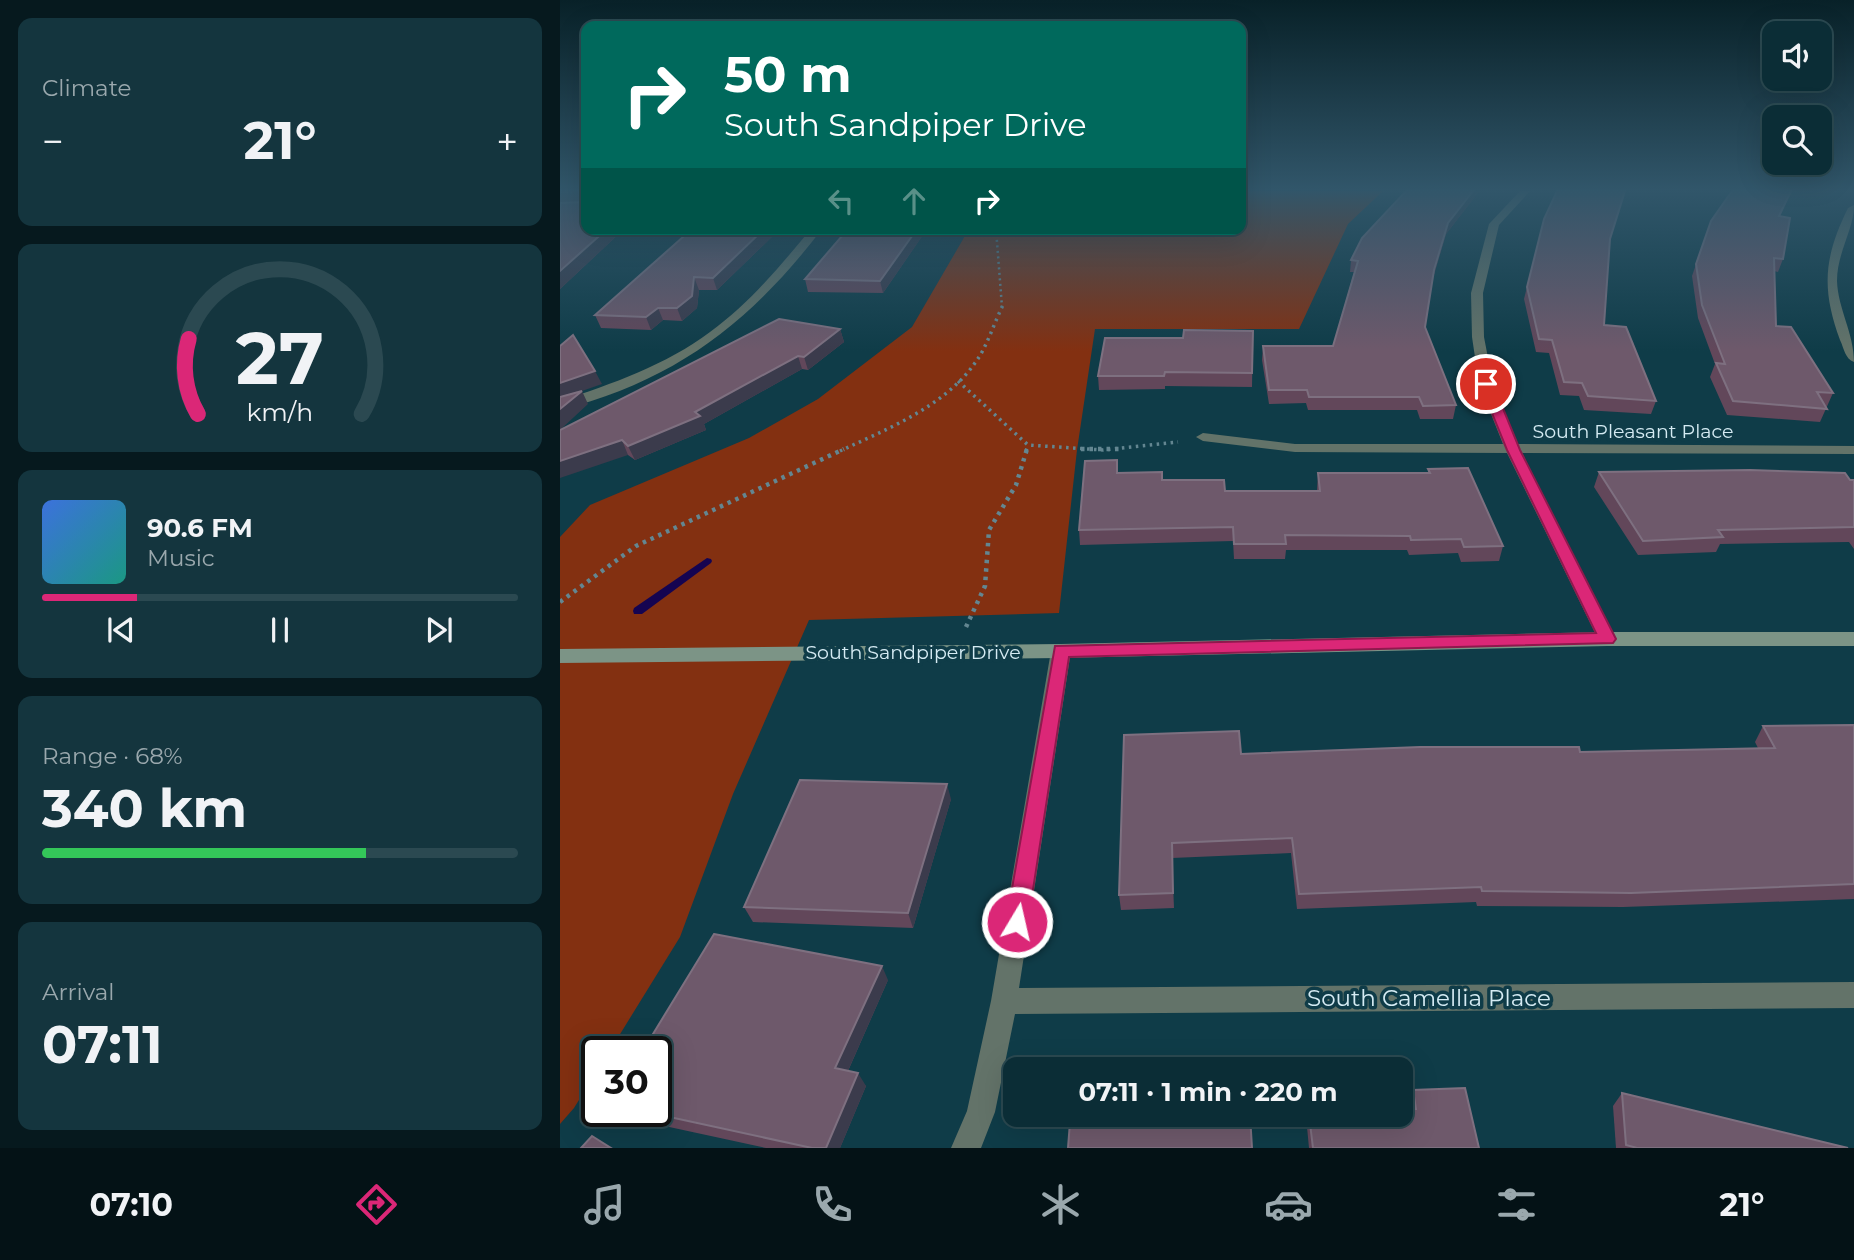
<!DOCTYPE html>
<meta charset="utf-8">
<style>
:root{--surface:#0b2d36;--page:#14353e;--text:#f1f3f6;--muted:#9aa8ad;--line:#2b4951;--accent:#db2777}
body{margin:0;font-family:Montserrat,sans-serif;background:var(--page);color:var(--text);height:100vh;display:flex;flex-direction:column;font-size:26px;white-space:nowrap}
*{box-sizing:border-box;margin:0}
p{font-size:23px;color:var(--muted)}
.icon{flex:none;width:38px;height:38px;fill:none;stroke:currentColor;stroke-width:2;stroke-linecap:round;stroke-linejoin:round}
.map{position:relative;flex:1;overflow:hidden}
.sheet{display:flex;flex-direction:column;gap:18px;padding:18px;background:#06191e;width:560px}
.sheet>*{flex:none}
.hud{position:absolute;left:21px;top:21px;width:665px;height:214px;border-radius:14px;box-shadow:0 7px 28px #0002,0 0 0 2px var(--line);background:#00695c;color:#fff;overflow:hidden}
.controls{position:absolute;left:1202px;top:21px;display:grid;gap:14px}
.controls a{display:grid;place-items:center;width:70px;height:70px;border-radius:14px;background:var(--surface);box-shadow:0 7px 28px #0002,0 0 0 2px var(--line);font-size:35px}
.speed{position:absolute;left:21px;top:1036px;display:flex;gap:14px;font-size:35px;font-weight:700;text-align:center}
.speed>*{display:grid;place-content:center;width:91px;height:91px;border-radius:50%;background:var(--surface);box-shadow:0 7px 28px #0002,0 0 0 2px var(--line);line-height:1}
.speed .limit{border:4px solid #111;border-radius:10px;background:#fff;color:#111}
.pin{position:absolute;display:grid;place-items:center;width:60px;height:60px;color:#fff;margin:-30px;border:4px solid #fff;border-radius:50%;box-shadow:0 2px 7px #0007}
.me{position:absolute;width:77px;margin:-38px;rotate:9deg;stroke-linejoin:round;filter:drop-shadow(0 0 5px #0008)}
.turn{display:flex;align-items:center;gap:24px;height:147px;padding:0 28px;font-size:32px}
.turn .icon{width:91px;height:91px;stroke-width:2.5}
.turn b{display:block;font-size:49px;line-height:60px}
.lanes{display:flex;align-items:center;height:66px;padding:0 28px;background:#0003;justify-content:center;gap:35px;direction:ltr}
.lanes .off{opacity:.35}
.big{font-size:52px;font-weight:700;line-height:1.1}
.sheet .tile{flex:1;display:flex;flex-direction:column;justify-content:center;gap:10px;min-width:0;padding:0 24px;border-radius:14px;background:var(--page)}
.sheet .dial{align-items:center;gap:0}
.dial svg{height:182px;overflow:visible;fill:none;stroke:var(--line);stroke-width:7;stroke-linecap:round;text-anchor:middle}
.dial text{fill:var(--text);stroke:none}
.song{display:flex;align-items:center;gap:21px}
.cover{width:84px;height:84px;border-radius:10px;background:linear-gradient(135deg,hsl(220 70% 55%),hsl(170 70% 35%))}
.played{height:7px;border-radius:4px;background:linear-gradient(90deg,var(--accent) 20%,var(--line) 20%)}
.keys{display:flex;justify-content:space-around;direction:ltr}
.heat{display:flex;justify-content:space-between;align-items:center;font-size:38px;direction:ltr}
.charge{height:10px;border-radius:5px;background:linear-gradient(90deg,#34c759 68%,var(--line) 0)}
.trip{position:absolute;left:443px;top:1057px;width:410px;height:70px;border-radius:14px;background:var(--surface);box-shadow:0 7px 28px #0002,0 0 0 2px var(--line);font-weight:700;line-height:70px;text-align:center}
.tabs{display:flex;height:112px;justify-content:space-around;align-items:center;background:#041216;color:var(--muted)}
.tabs .icon{width:49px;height:49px}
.tabs .on{color:var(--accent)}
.tabs b{font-size:32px;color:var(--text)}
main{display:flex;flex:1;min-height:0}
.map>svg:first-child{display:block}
</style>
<main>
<section class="sheet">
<div class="tile"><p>Climate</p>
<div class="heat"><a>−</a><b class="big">21°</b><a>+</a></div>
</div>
<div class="tile dial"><svg viewBox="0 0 100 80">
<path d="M14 69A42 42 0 1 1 86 69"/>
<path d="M14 69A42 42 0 0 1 10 36" stroke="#db2777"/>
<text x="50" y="56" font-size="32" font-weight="700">27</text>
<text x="50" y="72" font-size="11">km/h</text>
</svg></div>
<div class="tile">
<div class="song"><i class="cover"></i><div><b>90.6 FM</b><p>Music</p></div></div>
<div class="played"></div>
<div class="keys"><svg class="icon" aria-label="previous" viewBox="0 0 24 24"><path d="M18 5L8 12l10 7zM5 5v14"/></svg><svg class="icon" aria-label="pause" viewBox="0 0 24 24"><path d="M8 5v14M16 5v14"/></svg><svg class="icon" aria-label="next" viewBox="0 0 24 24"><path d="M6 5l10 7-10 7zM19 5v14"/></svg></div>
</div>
<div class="tile"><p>Range · 68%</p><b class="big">340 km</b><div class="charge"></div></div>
<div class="tile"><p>Arrival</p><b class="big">07:11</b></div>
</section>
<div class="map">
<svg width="1294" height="1148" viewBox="0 0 1294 1148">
<rect width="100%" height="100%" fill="#0f3c48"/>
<!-- green -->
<path fill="#833011" d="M 681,191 L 823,191 L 788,224 L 739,329 L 535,329 L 517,450 L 499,613 L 249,620 L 173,794 L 120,937 L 49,1052 L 37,1052 L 37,1071 L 14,1108 L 0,1124 L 0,537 L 30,505 L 189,438 L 258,399 L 352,327 L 409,229 L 681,229 Z"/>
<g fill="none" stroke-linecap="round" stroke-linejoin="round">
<!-- stream -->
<path fill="#150451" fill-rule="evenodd" d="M 147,558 L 151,559 L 152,561 L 151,563 L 82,614 L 74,614 L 73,611 L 74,608 Z"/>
<!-- path-far2 -->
<path stroke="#638691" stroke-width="2.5" stroke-dasharray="2 3.5" stroke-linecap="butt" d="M 436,229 L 442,307"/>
<!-- path-far1 -->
<g stroke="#638691" stroke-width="3.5" stroke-dasharray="2.5 4.5" stroke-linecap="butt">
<path d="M 398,381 L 468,445 L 543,450 L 618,442"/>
<path d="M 280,451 C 327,429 384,407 415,363 C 427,347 434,323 443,305"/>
<path d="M 466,451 L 468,445"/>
</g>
<!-- path -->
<g stroke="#638691" stroke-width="4.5" stroke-dasharray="3.5 5" stroke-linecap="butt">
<path d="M 521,449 L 560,449"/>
<path d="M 0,602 L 76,546 L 284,449"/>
<path d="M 406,627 L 425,586 L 429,530 L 456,485 L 467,449"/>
</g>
<!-- street -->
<g fill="#637369" fill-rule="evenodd">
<path d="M 960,191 L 970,191 L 939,225 L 923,293 L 924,337 L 933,384 L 958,444 L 1294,446 L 1294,454 L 962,453 L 1056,639 L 1054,644 L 1040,644 L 1038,639 L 947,453 L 735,452 L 643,441 L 636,437 L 643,433 L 735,444 L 943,444 L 919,384 L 912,337 L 911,293 L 929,224 Z"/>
<path d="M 1294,205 C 1294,230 1277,252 1277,281 C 1278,309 1294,333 1294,362 C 1285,359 1284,348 1280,340 C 1261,288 1264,257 1288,208 Z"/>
<path d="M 251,229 L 262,229 C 191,322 115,381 0,410 L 0,401 C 52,384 106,365 150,332 C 189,304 220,266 251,229 Z"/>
<path d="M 501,644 L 508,646 L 511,651 L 459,988 L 1294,982 L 1294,1008 L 455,1014 L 435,1112 L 421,1148 L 391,1148 L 407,1111 L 431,1001 L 491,651 L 494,646 Z"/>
</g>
<!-- secondary -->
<path fill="#7c9486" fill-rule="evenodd" d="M 1047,632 L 1294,632 L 1294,646 L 1047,646 L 501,658 L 0,663 L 0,649 L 501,644 Z"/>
</g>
<!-- wall -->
<g fill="#62475a">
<path d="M 0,191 L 26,191 L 64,229 L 0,289 Z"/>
<path d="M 846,191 L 921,191 L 917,194 L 886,234 L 872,281 L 865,327 L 896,405 L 893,419 L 860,419 L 857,410 L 748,410 L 746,403 L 709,404 L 702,360 L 703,346 L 773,346 L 794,272 L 790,272 L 791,260 Z"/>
<path d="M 1232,191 L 1220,216 L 1223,259 L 1218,272 L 1214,271 L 1216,326 L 1273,393 L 1260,422 L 1167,415 L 1150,377 L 1155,364 L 1138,318 L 1132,276 L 1151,221 Z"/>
<path d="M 984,219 L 1049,241 L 1044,325 L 1096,401 L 1091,414 L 1024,410 L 1019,396 L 1000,395 L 989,353 L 976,352 L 964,299 Z"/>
<path d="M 132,229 L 220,229 L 157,290 L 139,290 L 137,308 L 122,321 L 103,320 L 91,330 L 41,328 L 35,315 Z"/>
<path d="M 288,229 L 367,229 L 323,293 L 248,292 L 245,279 Z"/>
<path d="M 280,329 L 284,342 L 248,370 L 242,369 L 144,424 L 146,430 L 75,460 L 68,455 L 0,430 Z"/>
<path d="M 693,331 L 692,387 L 605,386 L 605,389 L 539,390 L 538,376 L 623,338 Z"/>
<path d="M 868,469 L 943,546 L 939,561 L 901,562 L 898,553 L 849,555 L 847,550 L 726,550 L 725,559 L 674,559 L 673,541 L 520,545 L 519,530 L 558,473 L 665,491 L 757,491 L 758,473 L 868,473 Z"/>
<path d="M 1039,472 L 1294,480 L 1294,549 L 1289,542 L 1160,544 L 1156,552 L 1078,555 L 1034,487 Z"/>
<path d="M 1294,725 L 1294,899 L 1063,907 L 917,906 L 916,902 L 737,909 L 731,853 L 612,858 L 614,908 L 561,910 L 559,895 L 681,754 L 1020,752 L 1198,748 L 1195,742 L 1203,726 Z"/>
<path d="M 391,799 L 353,928 L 193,922 L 184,907 Z"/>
<path d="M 328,980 L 288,1071 L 306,1086 L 280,1148 L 206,1148 L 63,1117 L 57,1111 L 96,1111 Z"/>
<path d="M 853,1090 L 919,1148 L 749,1148 L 747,1127 L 749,1115 L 849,1109 L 848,1103 Z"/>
<path d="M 1062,1093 L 1288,1148 L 1056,1148 L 1053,1106 Z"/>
</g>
<!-- shaded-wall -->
<g fill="#3b3b4c">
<path d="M 913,191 L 921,191 L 917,194 L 886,234 L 872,282 L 874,270 L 888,223 Z"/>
<path d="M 47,229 L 64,229 L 0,289 L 0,271 Z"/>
<path d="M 204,229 L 220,229 L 157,290 L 153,278 Z"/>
<path d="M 357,229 L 367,229 L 323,293 L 320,281 Z"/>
<path d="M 134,277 L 139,290 L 137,308 L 122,321 L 117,308 Z"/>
<path d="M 98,308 L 103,320 L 91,330 L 86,317 Z"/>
<path d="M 280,329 L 284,342 L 248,370 L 244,357 Z"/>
<path d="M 238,356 L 242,369 L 144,424 L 146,430 L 75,460 L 68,446 L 135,412 Z"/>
<path d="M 35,371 L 42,384 L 22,391 L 28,404 L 0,430 L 0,383 Z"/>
<path d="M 62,440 L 68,455 L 0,478 L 0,461 Z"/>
<path d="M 387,784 L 391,799 L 353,928 L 348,913 Z"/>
<path d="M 322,966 L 328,980 L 283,1082 L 275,1068 Z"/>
<path d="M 298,1073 L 306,1086 L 280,1148 L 266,1148 Z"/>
</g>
<!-- building -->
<g fill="#6e596b" stroke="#7e7080" stroke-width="2">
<path d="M 0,191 L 26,191 L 26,229 L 47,229 L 0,271 L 0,203 L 23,202 L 24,194 L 21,191 L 0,192 Z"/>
<path d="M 846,191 L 913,191 L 888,223 L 874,270 L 865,327 L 896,405 L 863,406 L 859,397 L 749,397 L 747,390 L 709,390 L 703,346 L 773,346 L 798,261 L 791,260 L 802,238 Z"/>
<path d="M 997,191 L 1065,191 L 1050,239 L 1044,325 L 1066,327 L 1096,401 L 1028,396 L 1022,383 L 1004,382 L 992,340 L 979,339 L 967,287 L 984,219 Z"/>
<path d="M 1172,191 L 1231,191 L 1219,216 L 1230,218 L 1223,259 L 1214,258 L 1216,326 L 1231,327 L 1273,393 L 1257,392 L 1267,409 L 1173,401 L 1156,363 L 1165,364 L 1142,305 L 1136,264 L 1151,221 Z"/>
<path d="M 132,229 L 204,229 L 153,278 L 134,277 L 132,296 L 117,308 L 98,308 L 86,317 L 35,315 Z"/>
<path d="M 288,229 L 357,229 L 320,281 L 245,279 Z"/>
<path d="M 219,319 L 280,329 L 244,357 L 238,356 L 135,412 L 140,416 L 68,446 L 62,440 L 0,461 L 0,430 Z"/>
<path d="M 624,330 L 693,331 L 692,373 L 605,372 L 604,376 L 538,376 L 545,338 L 623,338 Z"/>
<path d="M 13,335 L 35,371 L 0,383 L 0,346 Z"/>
<path d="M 22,391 L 0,409 L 0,397 Z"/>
<path d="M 557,460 L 557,473 L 602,472 L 602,480 L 664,480 L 665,491 L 760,491 L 758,473 L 870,473 L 868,469 L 908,468 L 943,546 L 904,547 L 901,539 L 851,540 L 850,536 L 725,535 L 726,544 L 674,544 L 673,527 L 519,530 L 525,461 Z"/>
<path d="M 1190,470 L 1285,473 L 1290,480 L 1294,480 L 1294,527 L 1158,530 L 1163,537 L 1083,541 L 1039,472 Z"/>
<path d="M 1294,725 L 1294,884 L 1071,893 L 922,891 L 921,887 L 739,894 L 732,838 L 612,843 L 613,893 L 559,895 L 564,735 L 679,731 L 681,754 L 860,747 L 1019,747 L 1020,752 L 1215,748 L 1203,726 Z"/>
<path d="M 240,780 L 387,784 L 348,913 L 184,907 Z"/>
<path d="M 154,934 L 322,966 L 275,1068 L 298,1073 L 266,1148 L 252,1148 L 82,1111 L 96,1111 L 96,1052 L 82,1052 Z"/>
<path d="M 905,1088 L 919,1148 L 753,1148 L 749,1115 L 840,1115 L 840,1109 L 856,1109 L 853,1090 Z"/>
<path d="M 1062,1093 L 1288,1148 L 1077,1148 L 1066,1145 Z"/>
<path d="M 636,1115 L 690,1115 L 692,1148 L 508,1148 L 510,1122 Z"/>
<path d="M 32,1136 L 51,1148 L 21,1148 Z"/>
</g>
<!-- sky -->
<linearGradient id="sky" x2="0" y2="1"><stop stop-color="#082128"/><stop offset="0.54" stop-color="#31566a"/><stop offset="1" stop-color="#31566a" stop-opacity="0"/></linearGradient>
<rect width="1294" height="351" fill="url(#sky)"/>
<!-- route -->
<path fill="#db2777" stroke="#8e194d" stroke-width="2" d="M 926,380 L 933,384 L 960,450 L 1056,639 L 1053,643 L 509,657 L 468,922 L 465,929 L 457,932 L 449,929 L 446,922 L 495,646 L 1036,633 L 947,450 L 920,384 Z"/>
<g text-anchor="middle" stroke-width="7" stroke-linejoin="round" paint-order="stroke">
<!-- street labels -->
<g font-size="19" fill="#d5ebf3" stroke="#0f3c48">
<text x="1073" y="438">South Pleasant Place</text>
<text x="353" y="659">South Sandpiper Drive</text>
</g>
<!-- near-street labels -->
<g font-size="23" fill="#d5ebf3" stroke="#0f3c48">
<text x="869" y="1006">South Camellia Place</text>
</g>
</g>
</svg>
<div class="controls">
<a><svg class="icon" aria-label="sound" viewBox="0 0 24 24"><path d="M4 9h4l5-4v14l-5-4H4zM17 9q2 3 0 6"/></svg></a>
<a><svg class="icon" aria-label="search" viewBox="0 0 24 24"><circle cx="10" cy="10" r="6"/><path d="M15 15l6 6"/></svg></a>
</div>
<div class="speed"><div class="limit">30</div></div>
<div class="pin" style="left:926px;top:384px;background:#d93025"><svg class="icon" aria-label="arrive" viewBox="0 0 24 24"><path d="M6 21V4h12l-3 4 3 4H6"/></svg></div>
<svg class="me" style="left:457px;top:922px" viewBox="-20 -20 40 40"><circle r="17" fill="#db2777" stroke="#fff" stroke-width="3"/><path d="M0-11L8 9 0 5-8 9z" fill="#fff"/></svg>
<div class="trip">07:11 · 1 min · 220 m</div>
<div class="hud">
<div class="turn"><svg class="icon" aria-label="right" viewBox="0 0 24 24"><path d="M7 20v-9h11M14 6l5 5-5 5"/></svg><div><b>50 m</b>South Sandpiper Drive</div></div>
<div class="lanes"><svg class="icon off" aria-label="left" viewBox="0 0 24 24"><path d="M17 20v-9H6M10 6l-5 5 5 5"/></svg><svg class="icon off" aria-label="ahead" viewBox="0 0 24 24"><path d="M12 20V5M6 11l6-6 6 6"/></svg><svg class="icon" aria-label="right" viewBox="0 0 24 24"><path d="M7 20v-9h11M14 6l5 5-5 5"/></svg></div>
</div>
</div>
</main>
<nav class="tabs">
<b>07:10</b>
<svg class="icon on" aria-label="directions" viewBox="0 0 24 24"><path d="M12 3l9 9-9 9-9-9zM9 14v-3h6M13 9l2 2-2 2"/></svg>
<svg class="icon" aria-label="music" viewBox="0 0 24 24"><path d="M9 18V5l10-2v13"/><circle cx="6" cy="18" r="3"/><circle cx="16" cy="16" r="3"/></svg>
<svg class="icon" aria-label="phone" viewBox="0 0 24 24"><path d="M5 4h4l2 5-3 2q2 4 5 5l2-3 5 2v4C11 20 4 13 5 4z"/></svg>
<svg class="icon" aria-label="climate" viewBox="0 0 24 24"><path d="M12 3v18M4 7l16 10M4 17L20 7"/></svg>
<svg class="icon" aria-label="car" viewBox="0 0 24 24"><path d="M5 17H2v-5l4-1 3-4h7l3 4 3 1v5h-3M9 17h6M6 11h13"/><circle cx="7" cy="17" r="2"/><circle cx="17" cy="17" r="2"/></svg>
<svg class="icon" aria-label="filters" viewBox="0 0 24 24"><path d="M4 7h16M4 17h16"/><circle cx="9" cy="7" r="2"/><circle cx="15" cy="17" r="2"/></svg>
<b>21°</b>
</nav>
